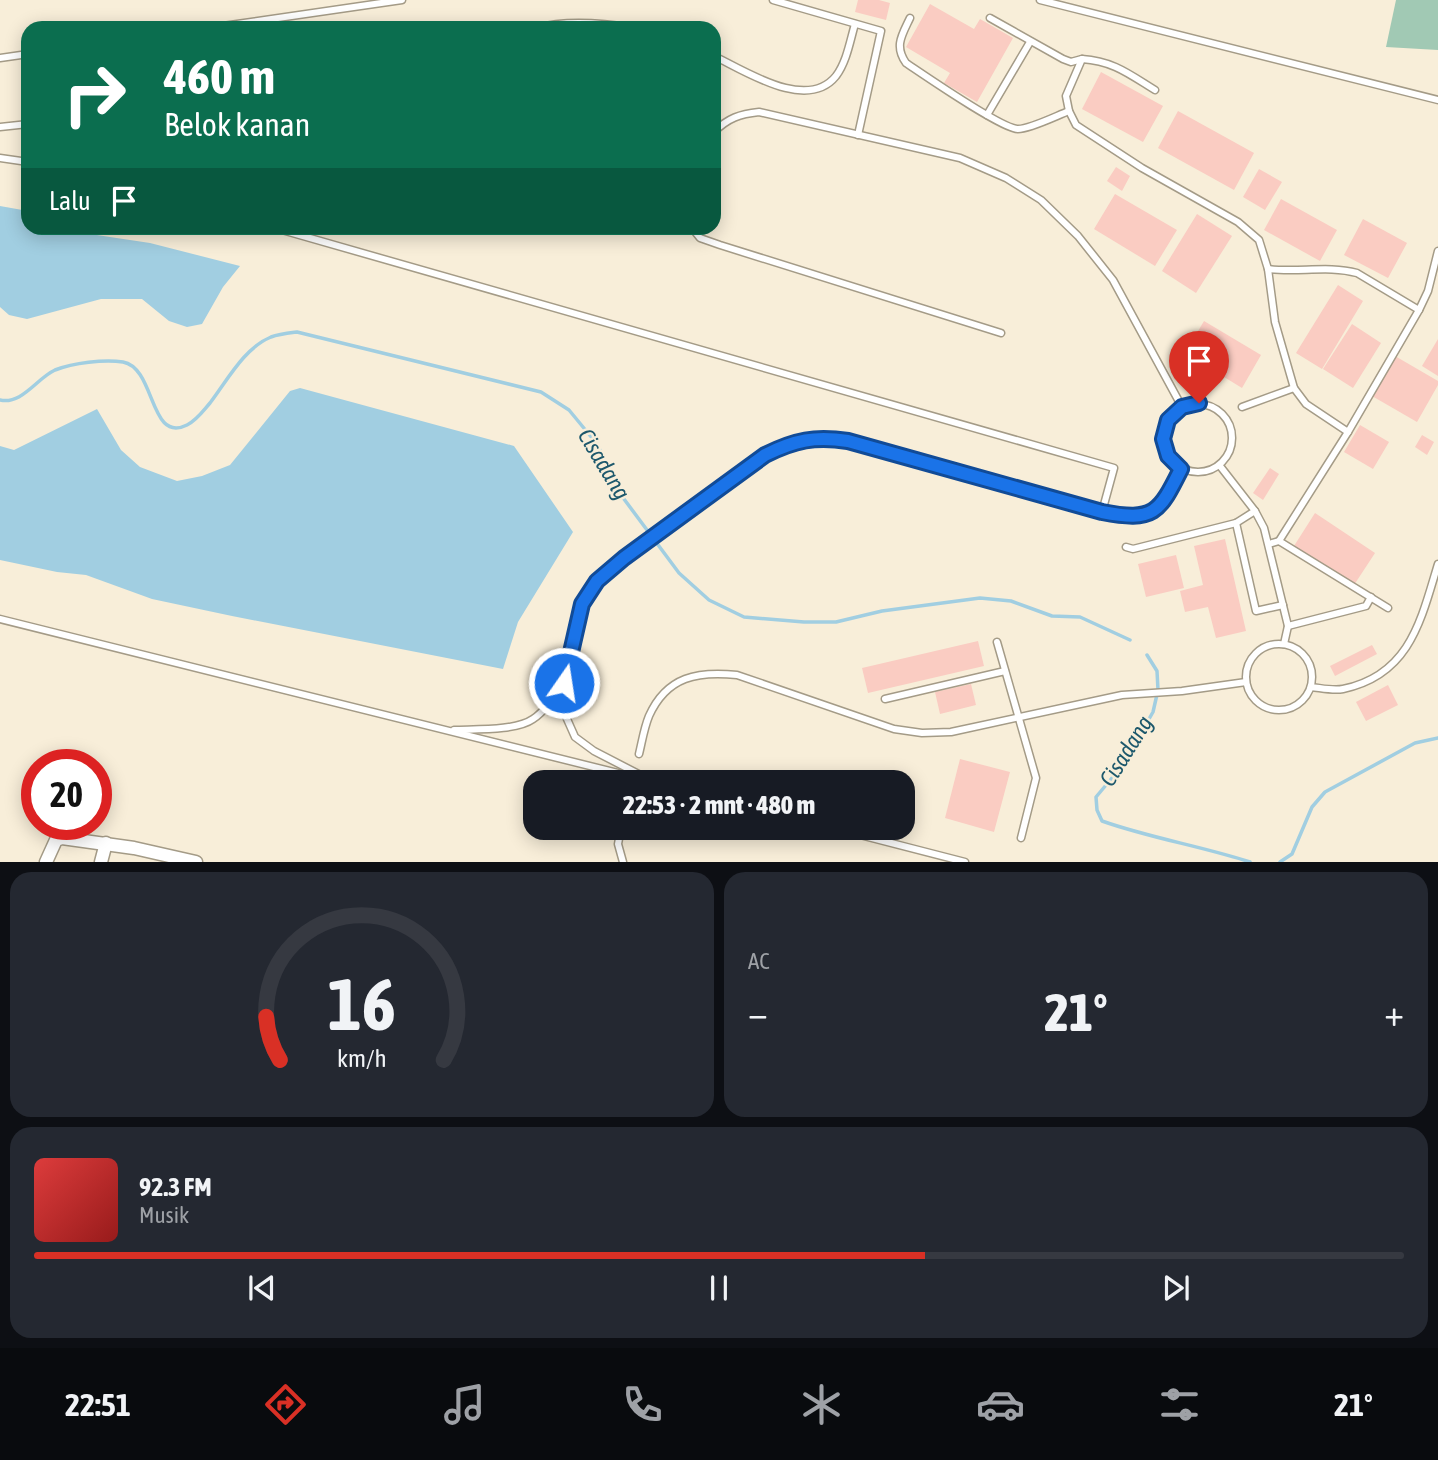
<!DOCTYPE html>
<html lang="id">
<meta charset="utf-8">
<style>
:root{--surface:#171b24;--page:#242831;--text:#f1f3f6;--muted:#9ea1a6;--line:#363941;--accent:#d93025}
body{margin:0;font-family:"Asap Condensed",sans-serif;background:var(--page);color:var(--text);height:100vh;display:flex;flex-direction:column;font-size:26px;white-space:nowrap}
*{box-sizing:border-box;margin:0}
p{font-size:23px;color:var(--muted)}
.icon{flex:none;width:38px;height:38px;fill:none;stroke:currentColor;stroke-width:2;stroke-linecap:round;stroke-linejoin:round}
.map{position:relative;height:862px;overflow:hidden}
.panel{display:flex;flex-direction:column;gap:10px;padding:10px;background:#0d0f14;flex:1}
.panel>*{flex:none}
.banner{position:absolute;left:21px;top:21px;width:700px;height:214px;border-radius:21px;box-shadow:0 4px 18px #0003;background:#0b6e4f;color:#fff;overflow:hidden}
.speed{position:absolute;left:21px;top:749px;display:flex;gap:14px;font-size:35px;font-weight:700;text-align:center}
.speed>*{display:grid;place-content:center;width:91px;height:91px;border-radius:50%;background:var(--surface);box-shadow:0 4px 18px #0003;line-height:1}
.speed .limit{border:10px solid #d22;background:#fff;color:#111}
.pin{position:absolute;display:grid;place-items:center;width:60px;height:60px;color:#fff;margin:-72px -30px;border-radius:50% 50% 50% 0;rotate:-45deg;box-shadow:0 0 7px #0007}
.pin .icon{rotate:45deg}
.me{position:absolute;width:77px;margin:-38px;rotate:13deg;stroke-linejoin:round;filter:drop-shadow(0 0 5px #0008)}
.turn{display:flex;align-items:center;gap:24px;height:147px;padding:0 28px;font-size:32px}
.turn .icon{width:91px;height:91px;stroke-width:2.5}
.turn b{display:block;font-size:49px;line-height:60px}
.then{display:flex;align-items:center;height:66px;padding:0 28px;background:#0003;gap:14px;font-size:26px}
.big{font-size:52px;font-weight:800;line-height:1.1}
.panel .card{flex:1;display:flex;flex-direction:column;justify-content:center;gap:10px;min-width:0;padding:0 24px;border-radius:21px;background:var(--page)}
.panel .dial{align-items:center;gap:0}
.dial svg{height:182px;overflow:visible;fill:none;stroke:var(--line);stroke-width:7;stroke-linecap:round;text-anchor:middle}
.dial text{fill:var(--text);stroke:none}
.song{display:flex;align-items:center;gap:21px}
.cover{width:84px;height:84px;border-radius:10px;background:linear-gradient(135deg,hsl(0 70% 55%),hsl(0 70% 35%))}
.played{height:7px;border-radius:4px;background:linear-gradient(90deg,var(--accent) 65%,var(--line) 65%)}
.keys{display:flex;justify-content:space-around;direction:ltr}
.heat{display:flex;justify-content:space-between;align-items:center;font-size:38px;direction:ltr}
.panel .tiles{flex:1;display:grid;gap:10px;grid-template-columns:1fr 1fr}
.card:last-child{grid-column:span 2}
.trip{position:absolute;left:523px;top:770px;width:392px;height:70px;border-radius:21px;background:var(--surface);box-shadow:0 4px 18px #0003;font-weight:800;line-height:70px;text-align:center}
.tabs{display:flex;height:112px;justify-content:space-around;align-items:center;background:#090b0e;color:var(--muted)}
.tabs .icon{width:49px;height:49px}
.tabs .current{color:var(--accent)}
.tabs b{font-size:32px;color:var(--text)}
.map>svg:first-child{display:block}
</style>
<div class="map">
<svg width="1438" height="862" viewBox="0 0 1438 862">
<rect width="100%" height="100%" fill="#f8eed9"/>
<!-- green -->
<path fill="#a1c9b4" d="M 1396,0 L 1438,0 L 1438,50 L 1386,47 Z"/>
<!-- water -->
<g fill="#a1cee1">
<path d="M 0,206 L 28,211 L 28,228 L 72,228 L 90,234 L 150,243 L 240,266 L 223,287 L 202,324 L 187,327 L 169,321 L 142,299 L 101,299 L 27,319 L 9,315 L 0,307 Z"/>
<path d="M 300,388 L 514,446 L 573,532 L 518,622 L 503,669 L 232,616 L 152,599 L 86,575 L 57,572 L 0,560 L 0,446 L 14,450 L 97,409 L 121,450 L 140,467 L 177,481 L 202,476 L 230,465 L 290,391 Z"/>
</g>
<g fill="none" stroke-linecap="round" stroke-linejoin="round">
<!-- stream -->
<g stroke="#a1cee1" stroke-width="3.5">
<path d="M 0,400 C 22,405 37,378 55,370 C 73,363 104,359 123,362 C 156,368 149,444 187,425 C 197,420 203,411 210,403 C 227,381 244,348 271,337 C 279,334 289,333 297,332 L 541,392 L 569,410 L 597,444 L 621,495 L 679,573 L 709,600 L 744,617 L 804,622 L 836,622 L 882,611 L 980,598 L 1011,601 L 1052,616 L 1080,617 L 1130,640"/>
<path d="M 1147,655 L 1157,671 L 1158,690 L 1153,712 L 1122,766 L 1096,797 L 1097,810 L 1102,821 C 1150,838 1201,846 1250,862"/>
<path d="M 1280,862 L 1292,854 L 1312,807 L 1325,792 L 1415,743 L 1438,738"/>
</g>
</g>
<!-- building -->
<g fill="#faccc2">
<path d="M 858,0 L 879,0 L 890,3 L 886,20 L 855,12 Z"/>
<path d="M 930,4 L 974,29 L 980,19 L 1013,38 L 977,102 L 944,83 L 950,73 L 906,47 Z"/>
<path d="M 1101,72 L 1163,106 L 1143,142 L 1082,109 Z"/>
<path d="M 1178,111 L 1254,153 L 1234,190 L 1158,148 Z"/>
<path d="M 1116,167 L 1130,176 L 1122,191 L 1107,181 Z"/>
<path d="M 1259,169 L 1282,182 L 1265,210 L 1243,197 Z"/>
<path d="M 1115,194 L 1177,230 L 1155,266 L 1094,229 Z"/>
<path d="M 1281,199 L 1337,230 L 1320,261 L 1264,230 Z"/>
<path d="M 1197,214 L 1232,236 L 1196,293 L 1162,271 Z"/>
<path d="M 1363,219 L 1407,243 L 1388,278 L 1344,255 Z"/>
<path d="M 1338,285 L 1363,301 L 1322,369 L 1296,353 Z"/>
<path d="M 1204,321 L 1261,355 L 1242,388 L 1185,353 Z"/>
<path d="M 1352,324 L 1381,343 L 1353,388 L 1323,369 Z"/>
<path d="M 1438,339 L 1438,376 L 1422,366 Z"/>
<path d="M 1395,356 L 1438,381 L 1438,385 L 1417,422 L 1372,396 Z"/>
<path d="M 1360,425 L 1389,442 L 1373,469 L 1344,452 Z"/>
<path d="M 1422,435 L 1434,442 L 1427,455 L 1415,447 Z"/>
<path d="M 1270,468 L 1279,474 L 1263,500 L 1253,493 Z"/>
<path d="M 1315,513 L 1375,553 L 1354,585 L 1294,546 Z"/>
<path d="M 1225,539 L 1246,631 L 1216,638 L 1208,607 L 1185,612 L 1180,591 L 1203,585 L 1194,546 Z"/>
<path d="M 1176,555 L 1184,588 L 1146,597 L 1138,564 Z"/>
<path d="M 978,641 L 984,666 L 868,693 L 862,668 Z"/>
<path d="M 1372,645 L 1377,654 L 1335,676 L 1330,666 Z"/>
<path d="M 971,684 L 976,705 L 940,714 L 935,692 Z"/>
<path d="M 1388,685 L 1398,705 L 1366,721 L 1356,702 Z"/>
<path d="M 960,759 L 1010,772 L 994,832 L 945,818 Z"/>
</g>
<g fill="none" stroke-linecap="round" stroke-linejoin="round">
<defs>
<g id="service">
<path d="M 773,0 L 881,31 L 858,135"/>
<path d="M 1040,0 L 1438,100"/>
<path d="M 910,18 C 902,35 894,46 906,63 C 924,75 1002,129 1018,129 C 1030,129 1056,116 1069,111"/>
<path d="M 990,18 L 1063,59 L 1071,62 L 1082,59"/>
<path d="M 209,28 L 402,0"/>
<path d="M 536,28 C 566,20 603,23 633,28"/>
<path d="M 714,56 C 745,71 807,112 836,76 C 847,61 850,41 855,24"/>
<path d="M 0,58 L 28,54"/>
<path d="M 1155,90 C 1129,74 1113,61 1082,59 L 1066,96 L 1069,111 L 1076,125 L 1142,168 L 1238,222 L 1259,240 L 1268,269 L 1275,322 L 1294,388 L 1306,404 L 1348,432"/>
<path d="M 987,115 L 1030,42"/>
<path d="M 0,127 L 28,124"/>
<path d="M 714,132 C 728,118 740,114 759,112 L 960,158 L 1006,178 L 1041,200 L 1078,236 L 1113,280 L 1182,407"/>
<path d="M 0,158 L 28,162"/>
<path d="M 275,228 L 1114,468 L 1102,512"/>
<path d="M 692,228 L 700,238 L 720,245 L 1001,333"/>
<path d="M 1268,269 C 1298,273 1328,265 1357,273 L 1419,310"/>
<circle cx="1198" cy="438" r="34"/>
<path d="M 1242,407 L 1294,388"/>
<path d="M 1220,466 L 1255,511 L 1264,528 L 1288,626 L 1284,644"/>
<path d="M 1236,523 L 1256,611 L 1283,605"/>
<path d="M 1279,541 L 1348,432 L 1419,310 L 1428,291 L 1438,251"/>
<path d="M 1269,544 L 1279,541 L 1388,608"/>
<path d="M 1126,547 L 1133,549 L 1236,523 L 1255,511"/>
<path d="M 0,619 L 642,779"/>
<path d="M 1288,626 L 1366,606 L 1371,597"/>
<path d="M 997,642 L 1036,778 L 1021,838"/>
<circle cx="1279" cy="677" r="33"/>
<path d="M 1311,687 C 1321,688 1333,691 1343,689 C 1410,675 1421,620 1438,564"/>
<path d="M 885,699 L 1005,671"/>
<path d="M 454,730 C 475,729 516,731 533,719 C 545,711 554,697 562,685"/>
<path d="M 639,754 C 642,742 644,728 649,716 C 667,676 698,671 737,675 L 894,729 L 922,733 L 951,732 L 1122,695 L 1182,691 L 1246,682"/>
<path d="M 654,782 L 594,751 L 575,737 L 563,710 L 563,683 L 582,604 L 597,581 L 624,558 L 765,455 C 795,440 815,436 848,441 L 1102,512 C 1154,522 1159,513 1181,469"/>
<path d="M 621,828 L 618,844 L 623,862"/>
<path d="M 833,828 L 965,862"/>
</g>
<g id="minor">
<path d="M 46,862 L 56,840 L 62,838 L 134,848 L 196,862"/>
<path d="M 101,862 L 106,843"/>
</g>
</defs>
<!-- service casing -->
<use href="#service" stroke="#a49b87" stroke-width="9"/>
<!-- minor casing -->
<use href="#minor" stroke="#a49b87" stroke-width="15"/>
<!-- service -->
<use href="#service" stroke="#fff" stroke-width="6"/>
<!-- minor -->
<use href="#minor" stroke="#fff" stroke-width="12"/>
</g>
<g fill="none" stroke-linecap="round" stroke-linejoin="round">
<defs>
<path id="route" d="M 564,683 L 582,604 L 597,581 L 624,558 L 765,455 C 795,440 815,436 848,441 L 1102,512 C 1154,522 1159,513 1181,469 L 1168,456 L 1163,439 L 1168,420 L 1182,407 L 1199,403"/>
</defs>
<!-- route casing -->
<use href="#route" stroke="#114b97" stroke-width="18"/>
<!-- route -->
<use href="#route" stroke="#1a73e8" stroke-width="12"/>
</g>
<g text-anchor="middle" stroke-width="5" stroke-linejoin="round" paint-order="stroke">
<!-- water labels -->
<g font-size="23" font-style="italic" fill="#1d586c" stroke="#f8eed9">
<text transform="translate(604 464) rotate(59)" y="8">Cisadang</text>
<text transform="translate(1126 751) rotate(-58)" y="8">Cisadang</text>
</g>
</g>
</svg>
<div class="speed"><div class="limit">20</div></div>
<div class="pin" style="left:1199px;top:403px;background:#d93025"><svg class="icon" aria-label="arrive" viewBox="0 0 24 24"><path d="M6 21V4h12l-3 4 3 4H6"/></svg></div>
<svg class="me" style="left:564px;top:683px" viewBox="-20 -20 40 40"><circle r="17" fill="#1a73e8" stroke="#fff" stroke-width="3"/><path d="M0-11L8 9 0 5-8 9z" fill="#fff"/></svg>
<div class="trip">22:53 · 2 mnt · 480 m</div>
<div class="banner">
<div class="turn"><svg class="icon" aria-label="right" viewBox="0 0 24 24"><path d="M7 20v-9h11M14 6l5 5-5 5"/></svg><div><b>460 m</b>Belok kanan</div></div>
<div class="then">Lalu<svg class="icon" aria-label="arrive" viewBox="0 0 24 24"><path d="M6 21V4h12l-3 4 3 4H6"/></svg></div>
</div>
</div>
<section class="panel">
<div class="tiles">
<div class="card dial"><svg viewBox="0 0 100 80">
<path d="M14 69A42 42 0 1 1 86 69"/>
<path d="M14 69A42 42 0 0 1 8 50" stroke="#d93025"/>
<text x="50" y="56" font-size="32" font-weight="700">16</text>
<text x="50" y="72" font-size="11">km/h</text>
</svg></div>
<div class="card"><p>AC</p>
<div class="heat"><a>−</a><b class="big">21°</b><a>+</a></div>
</div>
<div class="card">
<div class="song"><i class="cover"></i><div><b>92.3 FM</b><p>Musik</p></div></div>
<div class="played"></div>
<div class="keys"><svg class="icon" aria-label="previous" viewBox="0 0 24 24"><path d="M18 5L8 12l10 7zM5 5v14"/></svg><svg class="icon" aria-label="pause" viewBox="0 0 24 24"><path d="M8 5v14M16 5v14"/></svg><svg class="icon" aria-label="next" viewBox="0 0 24 24"><path d="M6 5l10 7-10 7zM19 5v14"/></svg></div>
</div>
</div>
</section>
<nav class="tabs">
<b>22:51</b>
<svg class="icon current" aria-label="directions" viewBox="0 0 24 24"><path d="M12 3l9 9-9 9-9-9zM9 14v-3h6M13 9l2 2-2 2"/></svg>
<svg class="icon" aria-label="music" viewBox="0 0 24 24"><path d="M9 18V5l10-2v13"/><circle cx="6" cy="18" r="3"/><circle cx="16" cy="16" r="3"/></svg>
<svg class="icon" aria-label="phone" viewBox="0 0 24 24"><path d="M5 4h4l2 5-3 2q2 4 5 5l2-3 5 2v4C11 20 4 13 5 4z"/></svg>
<svg class="icon" aria-label="climate" viewBox="0 0 24 24"><path d="M12 3v18M4 7l16 10M4 17L20 7"/></svg>
<svg class="icon" aria-label="car" viewBox="0 0 24 24"><path d="M5 17H2v-5l4-1 3-4h7l3 4 3 1v5h-3M9 17h6M6 11h13"/><circle cx="7" cy="17" r="2"/><circle cx="17" cy="17" r="2"/></svg>
<svg class="icon" aria-label="filters" viewBox="0 0 24 24"><path d="M4 7h16M4 17h16"/><circle cx="9" cy="7" r="2"/><circle cx="15" cy="17" r="2"/></svg>
<b>21°</b>
</nav>
